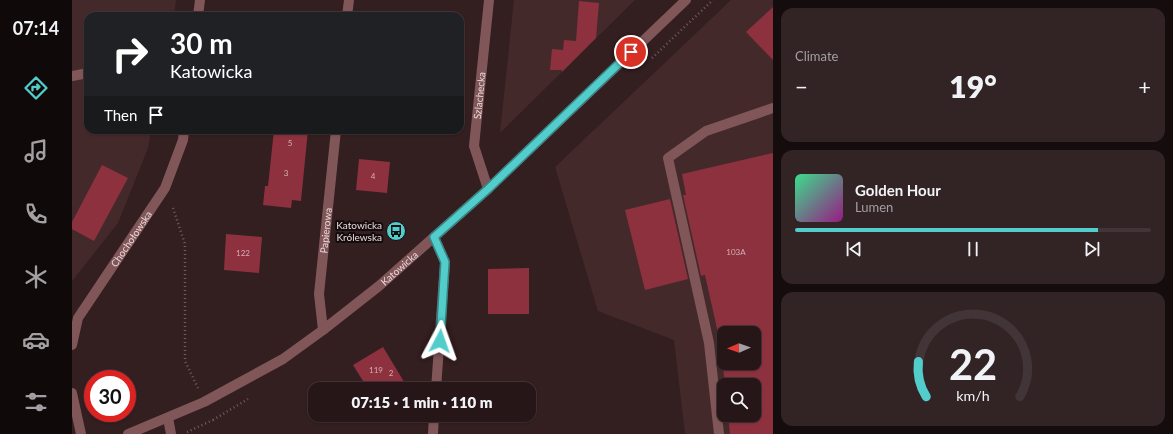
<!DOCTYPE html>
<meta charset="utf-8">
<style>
:root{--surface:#261618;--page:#322325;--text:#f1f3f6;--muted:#a49fa2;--line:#423537;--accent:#52cdcc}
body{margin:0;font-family:Lato,sans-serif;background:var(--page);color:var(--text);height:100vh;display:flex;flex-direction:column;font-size:15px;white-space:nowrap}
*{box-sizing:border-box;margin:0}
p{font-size:13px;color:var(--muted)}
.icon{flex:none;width:22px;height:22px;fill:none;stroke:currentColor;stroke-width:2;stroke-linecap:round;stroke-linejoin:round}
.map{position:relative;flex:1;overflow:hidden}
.sheet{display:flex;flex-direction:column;gap:8px;padding:8px;background:#150c0d;width:400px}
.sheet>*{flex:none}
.banner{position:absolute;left:12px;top:12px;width:380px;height:122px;border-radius:12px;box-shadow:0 1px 3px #0004,0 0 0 1px var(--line);background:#202124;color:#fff;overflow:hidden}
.needle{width:26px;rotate:268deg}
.buttons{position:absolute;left:645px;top:326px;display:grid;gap:8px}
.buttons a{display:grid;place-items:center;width:44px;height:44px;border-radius:8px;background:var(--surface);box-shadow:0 1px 3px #0004,0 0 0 1px var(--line);font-size:20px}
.speed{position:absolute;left:12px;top:370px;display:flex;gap:8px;font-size:20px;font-weight:700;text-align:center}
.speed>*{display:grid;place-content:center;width:52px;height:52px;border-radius:50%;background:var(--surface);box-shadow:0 1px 3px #0004,0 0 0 1px var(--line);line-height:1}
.speed .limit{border:6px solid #d22;background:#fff;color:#111}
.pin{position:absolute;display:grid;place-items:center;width:34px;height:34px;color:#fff;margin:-17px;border:2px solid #fff;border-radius:50%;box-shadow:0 1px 4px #0007}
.me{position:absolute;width:44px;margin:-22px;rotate:4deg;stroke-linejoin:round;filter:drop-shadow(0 0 3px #0008)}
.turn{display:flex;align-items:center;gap:14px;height:84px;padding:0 20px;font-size:18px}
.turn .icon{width:52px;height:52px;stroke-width:2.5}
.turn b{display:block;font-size:28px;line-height:34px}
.then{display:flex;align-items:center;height:38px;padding:0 20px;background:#0003;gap:8px;font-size:15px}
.big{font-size:30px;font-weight:800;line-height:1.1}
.sheet .card{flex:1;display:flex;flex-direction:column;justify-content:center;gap:6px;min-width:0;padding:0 14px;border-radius:12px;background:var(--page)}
.sheet .dial{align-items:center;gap:0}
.dial svg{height:104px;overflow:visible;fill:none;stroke:var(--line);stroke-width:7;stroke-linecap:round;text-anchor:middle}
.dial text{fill:var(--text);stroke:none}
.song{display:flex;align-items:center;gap:12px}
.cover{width:48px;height:48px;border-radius:6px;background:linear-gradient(135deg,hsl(150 70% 55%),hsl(310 70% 35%))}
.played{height:4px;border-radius:2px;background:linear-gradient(90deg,var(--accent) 85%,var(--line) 85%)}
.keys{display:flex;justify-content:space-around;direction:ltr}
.heat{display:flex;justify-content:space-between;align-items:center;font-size:22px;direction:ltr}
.trip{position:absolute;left:236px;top:382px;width:228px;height:40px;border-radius:12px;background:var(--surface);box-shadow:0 1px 3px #0004,0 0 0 1px var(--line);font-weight:800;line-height:40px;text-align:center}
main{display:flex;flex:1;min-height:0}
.tab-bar{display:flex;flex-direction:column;width:72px;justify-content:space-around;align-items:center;background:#0f090a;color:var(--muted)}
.tab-bar .icon{width:28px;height:28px}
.tab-bar .on{color:var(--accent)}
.tab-bar b{font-size:18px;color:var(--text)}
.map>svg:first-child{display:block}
</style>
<main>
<nav class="tab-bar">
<b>07:14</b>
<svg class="icon on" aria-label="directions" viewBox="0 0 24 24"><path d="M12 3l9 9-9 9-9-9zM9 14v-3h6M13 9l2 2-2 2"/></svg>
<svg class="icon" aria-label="music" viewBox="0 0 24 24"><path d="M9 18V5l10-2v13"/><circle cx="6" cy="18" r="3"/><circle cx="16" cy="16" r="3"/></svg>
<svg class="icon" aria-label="phone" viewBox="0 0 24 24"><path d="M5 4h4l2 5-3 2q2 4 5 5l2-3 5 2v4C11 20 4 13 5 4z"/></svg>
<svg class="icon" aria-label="climate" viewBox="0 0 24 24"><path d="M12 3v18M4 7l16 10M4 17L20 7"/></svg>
<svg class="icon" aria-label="car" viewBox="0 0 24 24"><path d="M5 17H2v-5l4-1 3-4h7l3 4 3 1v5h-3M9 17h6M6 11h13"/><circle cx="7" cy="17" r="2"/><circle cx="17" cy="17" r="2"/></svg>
<svg class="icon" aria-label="filters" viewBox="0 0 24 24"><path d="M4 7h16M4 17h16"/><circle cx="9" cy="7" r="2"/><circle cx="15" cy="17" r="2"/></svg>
</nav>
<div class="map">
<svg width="701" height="434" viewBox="0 0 701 434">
<rect width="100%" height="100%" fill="#331e20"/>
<!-- built -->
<g fill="#44292b" fill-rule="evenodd">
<path d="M 0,0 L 104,0 L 102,16 L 16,16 L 16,130 L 79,130 L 76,148 L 46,223 L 0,281 Z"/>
<path d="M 442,0 L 563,0 L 428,133 Z"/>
<path d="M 659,0 L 701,0 L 701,434 L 613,434 L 602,340 L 526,311 L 483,167 ZM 652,333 L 682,333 L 682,363 L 652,363 ZM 652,385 L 682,385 L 682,415 L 652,415 Z"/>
</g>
<!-- building -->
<g fill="#8e313f" fill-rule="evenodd">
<path d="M 507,1 L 527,3 L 524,38 L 490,72 L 490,70 L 478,70 L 480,49 L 491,50 L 492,40 L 504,41 Z"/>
<path d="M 701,7 L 701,60 L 674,32 Z"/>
<path d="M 202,130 L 236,130 L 229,201 L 220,200 L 219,208 L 191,205 L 193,186 L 196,186 Z"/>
<path d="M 701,153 L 701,434 L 658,434 L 656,415 L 682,415 L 682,385 L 653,385 L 648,342 L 633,275 L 629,276 L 611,195 L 614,195 L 610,174 ZM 652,333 L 682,333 L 682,363 L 652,363 Z"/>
<path d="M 287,159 L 318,162 L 315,193 L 284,190 Z"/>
<path d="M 30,165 L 56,178 L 22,241 L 0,229 L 0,222 Z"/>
<path d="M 598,199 L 616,279 L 573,290 L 553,210 Z"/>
<path d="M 154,234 L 190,237 L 187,273 L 152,270 Z"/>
<path d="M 457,268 L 457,314 L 416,314 L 416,269 Z"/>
<path d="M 311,347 L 328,375 L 336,389 L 296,389 L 281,365 Z"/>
</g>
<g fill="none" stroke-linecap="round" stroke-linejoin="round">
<!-- path -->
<g stroke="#715e60" stroke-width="2.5" stroke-dasharray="1 3" stroke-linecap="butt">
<path d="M 580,58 L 641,0"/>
<path d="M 101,208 L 113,244 L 113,361 L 126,388"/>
<path d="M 141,420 L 176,399"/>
<path d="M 115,432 L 141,420"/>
</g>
<!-- service -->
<g stroke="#815659" stroke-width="10">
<path d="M 0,76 L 16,73"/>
<path d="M 647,434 L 637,343 L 596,158 L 634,131 L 701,108"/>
</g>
<!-- minor -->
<g stroke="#815659" stroke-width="10">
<path d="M 126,16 L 128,0"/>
<path d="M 275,16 L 277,0"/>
<path id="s1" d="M 416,189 L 402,146 L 417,0"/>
<path d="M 362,237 L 373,262 L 364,389"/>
<path id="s2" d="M 251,330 L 247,294 L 264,130"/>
<path id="s3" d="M 0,345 L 6,318 L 93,188 L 111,140 L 112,130"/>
<path d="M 0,393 L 9,434"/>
<path d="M 96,418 L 99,434"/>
<path d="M 361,434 L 362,415"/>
</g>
<!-- tertiary -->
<path stroke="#815659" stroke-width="10" id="s4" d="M 56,434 L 132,402 L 211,359 L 251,330 L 307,286 L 416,189 L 614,0"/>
</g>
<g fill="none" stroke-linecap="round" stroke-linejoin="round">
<defs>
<path id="route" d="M 368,341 L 373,262 L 362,237 L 416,189 L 559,52"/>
</defs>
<!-- route casing -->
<use href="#route" stroke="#358585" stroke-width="10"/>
<!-- route -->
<use href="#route" stroke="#52cdcc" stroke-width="7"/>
</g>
<!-- icons -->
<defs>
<symbol id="bus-disc" viewBox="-11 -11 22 22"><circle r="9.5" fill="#52cdcc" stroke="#140b0c"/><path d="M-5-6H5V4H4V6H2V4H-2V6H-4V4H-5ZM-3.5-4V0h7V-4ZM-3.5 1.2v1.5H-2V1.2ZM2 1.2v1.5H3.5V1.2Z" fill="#111"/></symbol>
</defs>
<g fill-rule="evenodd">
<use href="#bus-disc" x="313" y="220" width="22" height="22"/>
</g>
<g text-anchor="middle" stroke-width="4" stroke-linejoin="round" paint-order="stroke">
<!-- number labels -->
<g font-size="8" fill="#d3b0b5">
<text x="218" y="146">5</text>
<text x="214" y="176">3</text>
<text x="301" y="179">4</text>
<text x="664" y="255">103A</text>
<text x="171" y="256">122</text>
<text x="304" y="373">119</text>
<text x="319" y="376">2</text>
</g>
<!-- street labels -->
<g font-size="10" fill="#eadbdc" stroke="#140b0c">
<text dy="4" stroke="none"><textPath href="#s1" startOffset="96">Szlachecka</textPath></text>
<text dy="4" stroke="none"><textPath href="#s2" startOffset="100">Papierowa</textPath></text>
<text dy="4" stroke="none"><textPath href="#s3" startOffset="123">Chochołowska</textPath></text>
<text dy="4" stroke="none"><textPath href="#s4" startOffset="320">Katowicka</textPath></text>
</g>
<!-- poi labels -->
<g font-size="10" fill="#eadbdc" stroke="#140b0c" text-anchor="end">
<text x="310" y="229">Katowicka<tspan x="310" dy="12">Królewska</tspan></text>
</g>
</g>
</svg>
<div class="buttons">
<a><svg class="needle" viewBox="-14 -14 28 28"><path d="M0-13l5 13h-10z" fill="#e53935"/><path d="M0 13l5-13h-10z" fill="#a49fa2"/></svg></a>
<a><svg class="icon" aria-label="search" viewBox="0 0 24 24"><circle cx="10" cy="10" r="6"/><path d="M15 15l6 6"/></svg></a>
</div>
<div class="speed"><div class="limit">30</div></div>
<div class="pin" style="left:559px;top:52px;background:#d93025"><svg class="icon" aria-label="arrive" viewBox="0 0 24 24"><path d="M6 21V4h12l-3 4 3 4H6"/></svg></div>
<svg class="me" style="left:368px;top:341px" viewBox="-20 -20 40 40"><path d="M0-17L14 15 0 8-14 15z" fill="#52cdcc" stroke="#fff" stroke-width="4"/></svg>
<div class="trip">07:15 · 1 min · 110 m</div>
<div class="banner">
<div class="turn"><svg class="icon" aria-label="right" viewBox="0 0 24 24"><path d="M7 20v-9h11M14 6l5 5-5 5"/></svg><div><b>30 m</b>Katowicka</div></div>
<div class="then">Then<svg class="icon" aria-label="arrive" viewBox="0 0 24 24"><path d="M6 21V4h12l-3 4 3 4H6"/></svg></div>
</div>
</div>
<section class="sheet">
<div class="card"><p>Climate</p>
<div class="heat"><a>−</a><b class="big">19°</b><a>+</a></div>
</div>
<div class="card">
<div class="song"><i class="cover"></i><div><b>Golden Hour</b><p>Lumen</p></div></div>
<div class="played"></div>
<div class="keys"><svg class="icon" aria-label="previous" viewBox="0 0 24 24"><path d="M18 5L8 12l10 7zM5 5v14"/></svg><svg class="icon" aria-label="pause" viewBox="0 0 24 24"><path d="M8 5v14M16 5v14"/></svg><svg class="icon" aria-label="next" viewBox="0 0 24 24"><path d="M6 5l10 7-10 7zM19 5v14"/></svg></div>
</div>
<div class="card dial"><svg viewBox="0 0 100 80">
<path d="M14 69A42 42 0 1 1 86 69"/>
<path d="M14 69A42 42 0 0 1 8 42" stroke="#52cdcc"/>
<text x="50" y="56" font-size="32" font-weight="700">22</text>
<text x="50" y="72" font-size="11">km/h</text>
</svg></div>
</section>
</main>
